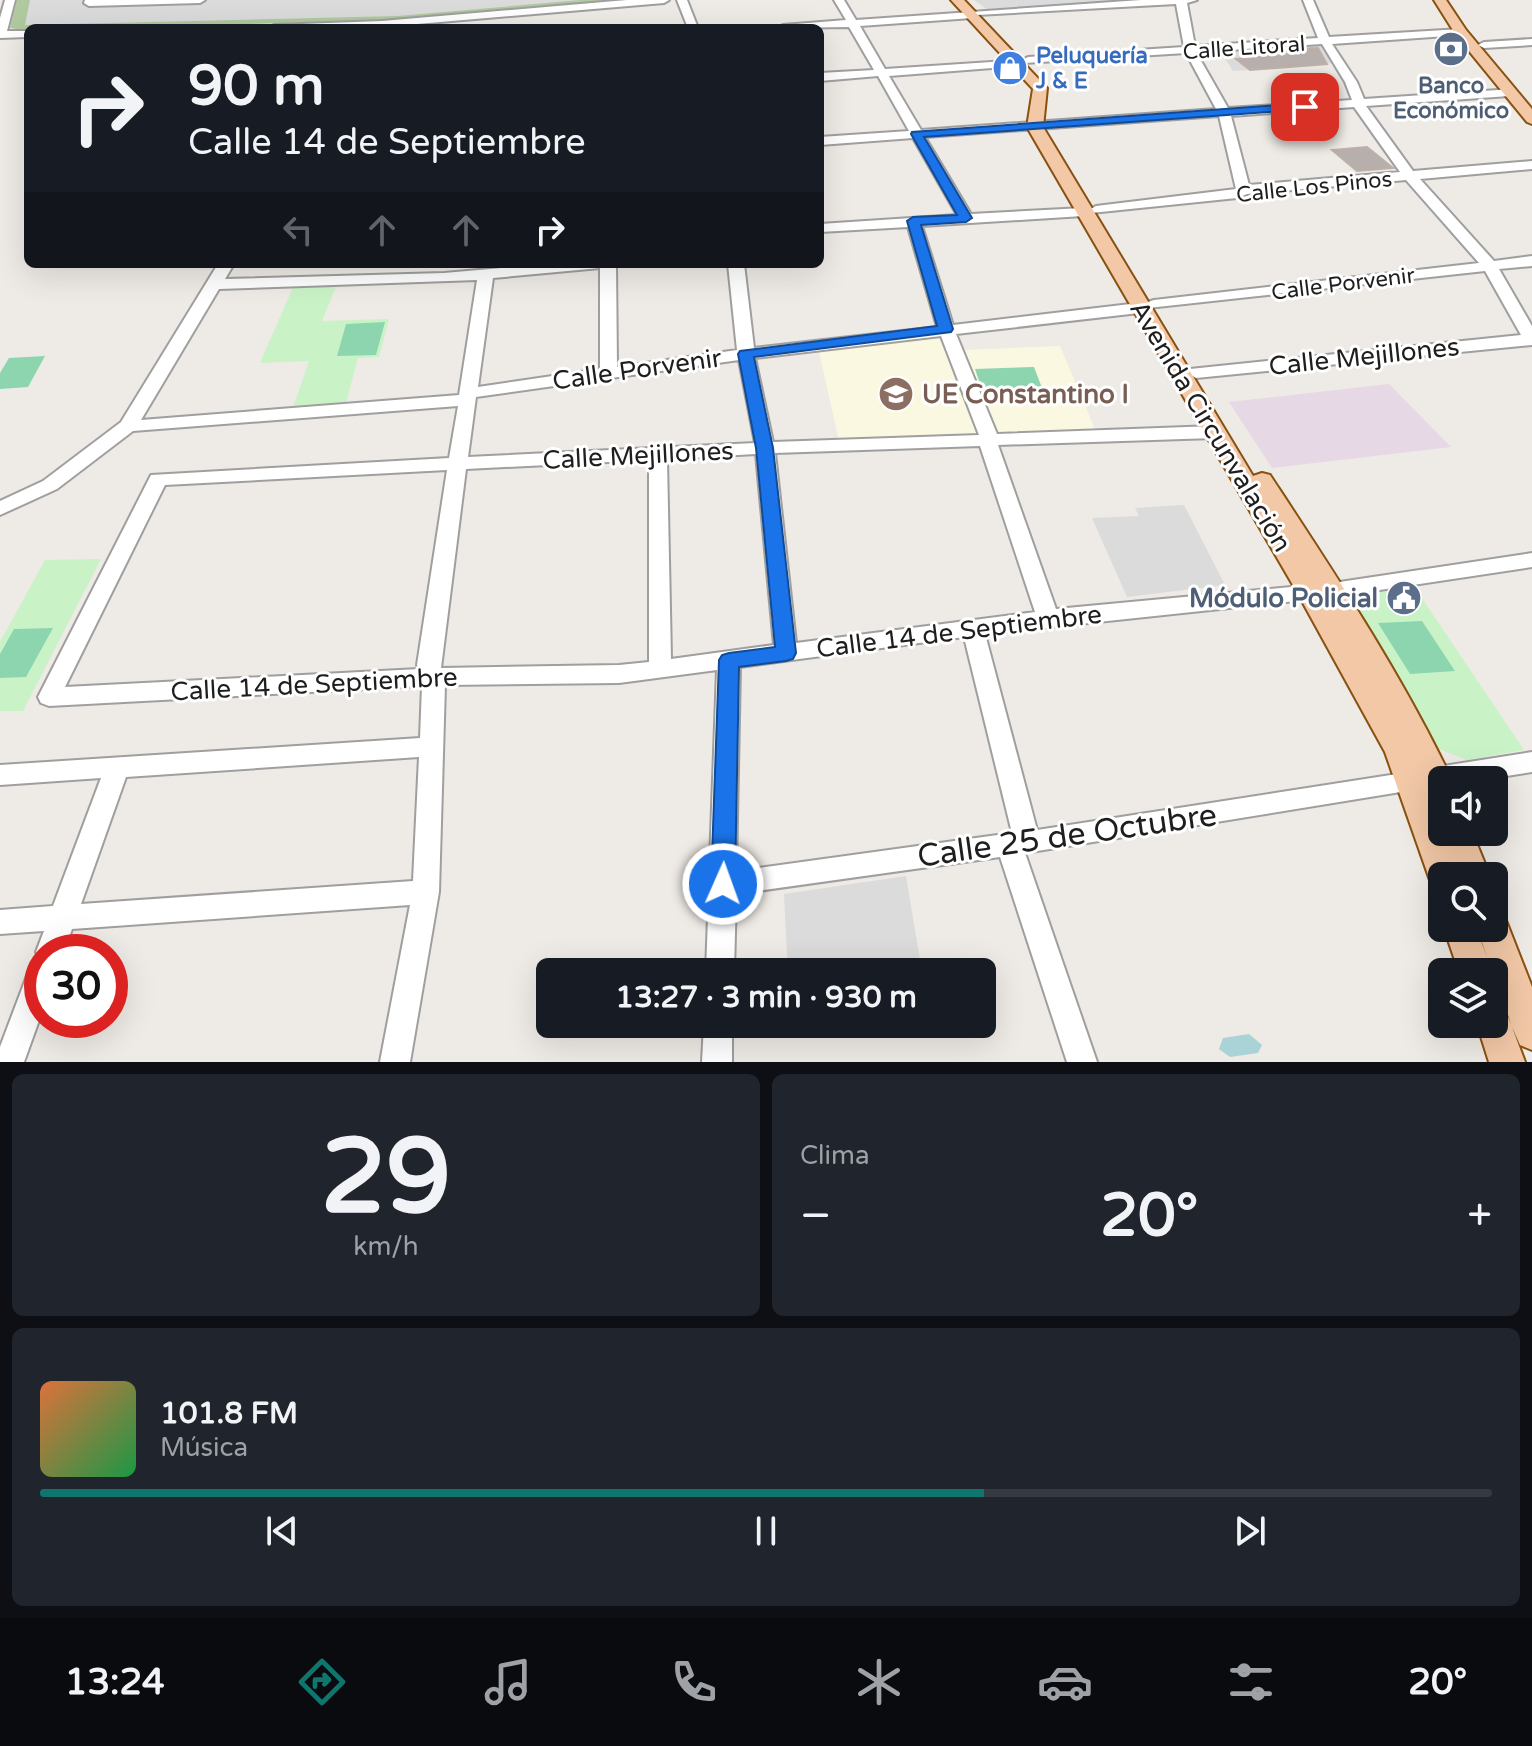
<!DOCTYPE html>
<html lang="es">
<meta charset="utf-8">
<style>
:root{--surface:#171b24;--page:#20242c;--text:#f1f3f6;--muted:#9ea1a6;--line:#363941;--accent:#0f766e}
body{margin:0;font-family:"Varela Round",sans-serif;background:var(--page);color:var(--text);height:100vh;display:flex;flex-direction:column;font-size:30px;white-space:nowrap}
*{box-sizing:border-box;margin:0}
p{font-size:26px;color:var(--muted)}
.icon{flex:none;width:44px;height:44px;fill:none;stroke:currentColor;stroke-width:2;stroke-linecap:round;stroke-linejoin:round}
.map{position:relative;height:1062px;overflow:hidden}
.side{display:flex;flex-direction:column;gap:12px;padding:12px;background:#0d0f14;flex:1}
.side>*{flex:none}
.top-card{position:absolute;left:24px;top:24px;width:800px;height:244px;border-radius:12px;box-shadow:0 8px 32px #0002;background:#171b24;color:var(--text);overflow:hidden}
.controls{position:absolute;left:1428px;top:766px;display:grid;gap:16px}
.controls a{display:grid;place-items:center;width:80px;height:80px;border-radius:12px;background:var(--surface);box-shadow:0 8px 32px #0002;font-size:40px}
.speed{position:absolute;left:24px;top:934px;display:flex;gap:16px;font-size:40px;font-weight:700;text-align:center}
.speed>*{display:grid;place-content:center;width:104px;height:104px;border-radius:50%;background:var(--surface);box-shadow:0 8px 32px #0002;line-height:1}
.speed .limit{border:12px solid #d22;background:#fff;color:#111}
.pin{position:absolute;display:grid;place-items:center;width:68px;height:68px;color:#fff;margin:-34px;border-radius:16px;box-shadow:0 4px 12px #0006}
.me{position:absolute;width:88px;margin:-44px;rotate:2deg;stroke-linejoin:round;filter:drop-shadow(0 0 6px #0008)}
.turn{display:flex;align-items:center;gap:28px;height:168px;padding:0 32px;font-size:36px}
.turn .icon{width:104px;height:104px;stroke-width:2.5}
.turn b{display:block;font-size:56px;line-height:68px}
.lanes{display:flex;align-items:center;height:76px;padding:0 32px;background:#0003;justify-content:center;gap:40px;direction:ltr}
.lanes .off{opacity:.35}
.big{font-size:60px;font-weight:700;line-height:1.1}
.side .tile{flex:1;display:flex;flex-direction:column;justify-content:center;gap:12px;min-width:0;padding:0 28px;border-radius:12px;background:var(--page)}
.side .dial{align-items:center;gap:0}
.dial b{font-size:104px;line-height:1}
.song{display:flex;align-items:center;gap:24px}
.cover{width:96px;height:96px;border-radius:12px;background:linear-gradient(135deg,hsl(20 70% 55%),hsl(140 70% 35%))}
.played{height:8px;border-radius:4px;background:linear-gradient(90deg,var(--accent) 65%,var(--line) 65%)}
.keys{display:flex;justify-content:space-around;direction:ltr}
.heat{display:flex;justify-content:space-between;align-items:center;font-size:44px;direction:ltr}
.side .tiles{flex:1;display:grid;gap:12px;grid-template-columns:1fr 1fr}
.tile:last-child{grid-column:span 2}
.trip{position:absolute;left:536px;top:958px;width:460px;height:80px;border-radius:12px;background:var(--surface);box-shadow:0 8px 32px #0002;font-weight:700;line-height:80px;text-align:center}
.tabs{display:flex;height:128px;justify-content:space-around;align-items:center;background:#090b0e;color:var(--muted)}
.tabs .icon{width:56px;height:56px}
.tabs .active{color:var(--accent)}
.tabs b{font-size:36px;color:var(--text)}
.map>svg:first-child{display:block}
</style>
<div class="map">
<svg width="1532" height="1062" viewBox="0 0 1532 1062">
<rect width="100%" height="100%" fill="#eeeae5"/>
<!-- residential -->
<g fill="#dcdbdb">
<path d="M 17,0 L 618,0 L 397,20 L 24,30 L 10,28 Z"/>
<path d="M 974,0 L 1110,0 L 1113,2 L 988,10 Z"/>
<path d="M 1317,44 L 1323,47 L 1334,63 L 1233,71 L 1221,52 Z"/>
<path d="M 1184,505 L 1225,585 L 1127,597 L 1092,518 L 1139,516 L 1135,508 Z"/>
<path d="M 906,876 L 922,972 L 788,972 L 784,894 Z"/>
</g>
<!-- industrial -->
<path fill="#e6d8e5" d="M 1389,384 L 1451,447 L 1272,468 L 1229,402 Z"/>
<!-- education -->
<g fill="#fbf8e1">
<path d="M 933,337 L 943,340 L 981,436 L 839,441 L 819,352 Z"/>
<path d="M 1060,346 L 1095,429 L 996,436 L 964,350 Z"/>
</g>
<!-- forest -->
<path fill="#b0c99e" d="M 17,0 L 30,0 L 25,25 L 398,16 L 580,0 L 618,0 L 397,20 L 24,30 L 10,28 Z"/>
<!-- park -->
<g fill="#c9f3c7">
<path d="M 337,284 L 322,321 L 389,319 L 379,357 L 358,358 L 346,403 L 293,408 L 309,361 L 260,363 L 294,285 Z"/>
<path d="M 101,559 L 23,711 L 0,711 L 0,642 L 45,560 Z"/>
<path d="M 1413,585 L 1524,750 L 1467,760 L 1439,749 L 1354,603 L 1354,596 L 1362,592 Z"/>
</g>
<!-- pitch -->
<g fill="#8cd5af">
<path d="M 385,322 L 376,355 L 337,356 L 346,324 Z"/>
<path d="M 45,356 L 28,387 L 0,389 L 0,373 L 9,358 Z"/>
<path d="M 1034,367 L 1042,388 L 982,390 L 975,369 Z"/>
<path d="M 1422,621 L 1455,671 L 1410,674 L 1378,623 Z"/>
<path d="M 53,628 L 26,677 L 0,678 L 0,654 L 14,629 Z"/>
</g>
<!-- water -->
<path fill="#aad3d7" d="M 1249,1034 L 1262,1045 L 1258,1053 L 1230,1057 L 1219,1049 L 1223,1038 Z"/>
<!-- building -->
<g fill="#b7afab" stroke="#beb0a9" stroke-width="2">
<path d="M 1318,48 L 1327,64 L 1250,70 L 1236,59 L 1288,54 L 1286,49 Z"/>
<path d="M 1367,147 L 1393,168 L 1357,171 L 1332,150 Z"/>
</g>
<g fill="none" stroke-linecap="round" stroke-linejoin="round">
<defs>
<g id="minor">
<path d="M 5,0 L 15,0 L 7,31 L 28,31 L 28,37 L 0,38 L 0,18 Z"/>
<path d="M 85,0 L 205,0 L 200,3 L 89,6 L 84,3 Z"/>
<path d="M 627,0 L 669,0 L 664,3 L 382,27 L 269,28 L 274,25 L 382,21 Z"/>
<path d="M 677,0 L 687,0 L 698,28 L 688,28 Z"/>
<path d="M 834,0 L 844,0 L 856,20 L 1141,0 L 1197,0 L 1187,3 L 1195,46 L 1318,38 L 1303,0 L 1313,0 L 1329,37 L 1461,29 L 1466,32 L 1461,35 L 1332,44 L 1357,82 L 1364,99 L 1513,89 L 1515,92 L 1509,96 L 1366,106 L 1413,171 L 1532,161 L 1532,169 L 1420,179 L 1494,261 L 1532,256 L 1532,266 L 1499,269 L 1532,326 L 1532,345 L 1196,378 L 1187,373 L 1190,369 L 1521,335 L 1485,271 L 1148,308 L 1148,302 L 1154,300 L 1479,263 L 1406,180 L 1247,194 L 1237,198 L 1091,213 L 1089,210 L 1096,206 L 1236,189 L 1219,116 L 925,137 L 971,214 L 1083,208 L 1090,212 L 1083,216 L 922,226 L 953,325 L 1139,303 L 1147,308 L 1139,313 L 956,334 L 997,434 L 1214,426 L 1223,432 L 1214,438 L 998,445 L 1056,609 L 1333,583 L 1532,553 L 1532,567 L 1333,597 L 985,634 L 1037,830 L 1410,772 L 1419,775 L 1422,782 L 1419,789 L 1025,853 L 1097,1062 L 1067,1062 L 1000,857 L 736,894 L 734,972 L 706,972 L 717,670 L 619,683 L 445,685 L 439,892 L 410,1062 L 380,1062 L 410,905 L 72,929 L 64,952 L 42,952 L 42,1012 L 24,1062 L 0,1062 L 0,1047 L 28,973 L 32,964 L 40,961 L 36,952 L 44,931 L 0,934 L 0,910 L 53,906 L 101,778 L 0,785 L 0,765 L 420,738 L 422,686 L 49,706 L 41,703 L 38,697 L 151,475 L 449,458 L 458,406 L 133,431 L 57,489 L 0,515 L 0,501 L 43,481 L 121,422 L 218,264 L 234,264 L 225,279 L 444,273 L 547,264 L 616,264 L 617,367 L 737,350 L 728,264 L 744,264 L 754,348 L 937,327 L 908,227 L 820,232 L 820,224 L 957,215 L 913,138 L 820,145 L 820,137 L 909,131 L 878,76 L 820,81 L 820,73 L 874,70 L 849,27 L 778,28 L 783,25 L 846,20 ZM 1176,4 L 1184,47 L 1028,57 L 1023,60 L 885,69 L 860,26 L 972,18 L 977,15 ZM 1322,44 L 1345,82 L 1352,100 L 1228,108 L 1196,52 ZM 1186,53 L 1216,109 L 921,130 L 889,76 L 1019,66 L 1024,63 ZM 1354,107 L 1400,172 L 1249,185 L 1231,116 ZM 600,268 L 600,369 L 478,387 L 493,278 ZM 477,280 L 459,395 L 141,420 L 219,289 ZM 941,336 L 979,435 L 773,442 L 755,358 ZM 739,360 L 755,443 L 468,457 L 476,397 ZM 980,446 L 1035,612 L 796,643 L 775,453 ZM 756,454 L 774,645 L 671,659 L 667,459 ZM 649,460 L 649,662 L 619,665 L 441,668 L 466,469 ZM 447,470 L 417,665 L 419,669 L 65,687 L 165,485 ZM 964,637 L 1012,833 L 736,871 L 740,667 ZM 419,757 L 413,881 L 81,904 L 126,777 Z"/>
<path d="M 1532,39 L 1532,45 L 1484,48 L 1478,45 L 1484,42 Z"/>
<path d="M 1532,752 L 1532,772 L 1481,780 L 1442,780 L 1442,786 L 1428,784 L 1425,777 L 1428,770 L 1437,767 Z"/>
<path d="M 704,1024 L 732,1024 L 732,1062 L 702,1062 Z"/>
</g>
<g id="major">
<path d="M 951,0 L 964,0 L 1047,88 L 1043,127 L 1253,476 L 1262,473 L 1270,475 C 1335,574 1401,673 1452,780 L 1442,780 L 1442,803 L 1430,796 L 1442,832 L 1472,832 L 1490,876 L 1442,876 L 1442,889 L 1432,886 L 1385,752 L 1297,592 L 1027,127 L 1033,89 Z"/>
<path d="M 1434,0 L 1446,0 L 1466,30 L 1532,109 L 1532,124 L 1527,122 L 1456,35 Z"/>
<path d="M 1494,914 L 1505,918 L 1532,987 L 1532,1050 L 1520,1045 L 1512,1027 L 1525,1062 L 1489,1062 L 1477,1024 L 1494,1024 L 1494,1007 L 1506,1012 L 1511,1024 L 1494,972 L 1459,972 L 1444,928 L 1476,928 L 1487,957 L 1477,928 L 1494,928 Z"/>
</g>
</defs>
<!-- minor casing -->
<use href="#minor" stroke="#9f9f9f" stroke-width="4"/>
<!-- major casing -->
<use href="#major" stroke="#885110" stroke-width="4"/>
<!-- minor -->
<use href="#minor" fill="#fff" fill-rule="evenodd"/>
<!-- major -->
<use href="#major" fill="#f2c8a7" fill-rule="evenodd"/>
</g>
<!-- route -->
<path fill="#1a73e8" stroke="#114b97" stroke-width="2" d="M 1305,103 L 1311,107 L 1309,109 L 924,137 L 972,218 L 966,222 L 921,225 L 953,329 L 951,332 L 754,357 L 773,448 L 796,653 L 793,659 L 786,661 L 739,667 L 735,884 L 731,892 L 723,895 L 715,892 L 711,884 L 719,660 L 722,655 L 729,653 L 775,647 L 756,448 L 738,354 L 740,351 L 937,326 L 907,221 L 913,217 L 957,215 L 911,134 L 912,132 Z"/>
<!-- icons -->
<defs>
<symbol id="bank-disc" viewBox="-11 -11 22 22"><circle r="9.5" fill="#5c6f8a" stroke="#fff"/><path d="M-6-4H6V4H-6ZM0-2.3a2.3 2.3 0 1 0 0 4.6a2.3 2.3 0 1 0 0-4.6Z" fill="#fff"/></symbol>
<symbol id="shop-disc" viewBox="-11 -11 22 22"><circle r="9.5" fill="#3f7fe0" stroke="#fff"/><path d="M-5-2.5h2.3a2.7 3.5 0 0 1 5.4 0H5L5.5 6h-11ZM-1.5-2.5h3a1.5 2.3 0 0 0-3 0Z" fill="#fff"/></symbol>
<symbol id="school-disc" viewBox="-11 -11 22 22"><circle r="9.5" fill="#8d6e63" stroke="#fff"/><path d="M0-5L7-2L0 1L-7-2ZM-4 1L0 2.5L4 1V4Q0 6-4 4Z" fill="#fff"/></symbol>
<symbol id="civic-disc" viewBox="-11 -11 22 22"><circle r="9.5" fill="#5c6f8a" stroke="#fff"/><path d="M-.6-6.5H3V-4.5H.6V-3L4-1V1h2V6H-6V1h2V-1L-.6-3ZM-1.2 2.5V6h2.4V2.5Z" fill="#fff"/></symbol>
</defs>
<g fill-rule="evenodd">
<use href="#bank-disc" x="1431" y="29" width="40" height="40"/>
<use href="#shop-disc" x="990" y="48" width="40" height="40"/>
<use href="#school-disc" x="876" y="374" width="40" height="40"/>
<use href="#civic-disc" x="1384" y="578" width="40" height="40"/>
</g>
<g text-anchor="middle" stroke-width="6" stroke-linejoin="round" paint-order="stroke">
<!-- far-street labels -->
<g font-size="22" fill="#1e1e1e" stroke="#fff">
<text transform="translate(1244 47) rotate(-4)" y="8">Calle Litoral</text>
<text transform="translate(1314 186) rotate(-6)" y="8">Calle Los Pinos</text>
<text transform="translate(1343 283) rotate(-7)" y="8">Calle Porvenir</text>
</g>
<!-- far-shop labels -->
<g font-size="22" font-weight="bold" fill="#366cbe" stroke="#fff" text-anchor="start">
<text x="1036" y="63">Peluquería<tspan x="1036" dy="25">J &amp; E</tspan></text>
</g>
<!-- far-service labels -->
<g font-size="22" font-weight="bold" fill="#4e5e75" stroke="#fff">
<text x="1451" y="93">Banco<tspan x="1451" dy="25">Económico</tspan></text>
</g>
<!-- street labels -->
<g font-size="26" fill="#1e1e1e" stroke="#fff">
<text transform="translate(1364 356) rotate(-6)" y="9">Calle Mejillones</text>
<text transform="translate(637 369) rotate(-8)" y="9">Calle Porvenir</text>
<text transform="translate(1211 426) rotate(59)" y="9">Avenida Circunvalación</text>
<text transform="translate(638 455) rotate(-3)" y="9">Calle Mejillones</text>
<text transform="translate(959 631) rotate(-7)" y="9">Calle 14 de Septiembre</text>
<text transform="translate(314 684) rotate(-3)" y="9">Calle 14 de Septiembre</text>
</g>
<!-- education labels -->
<g font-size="26" font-weight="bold" fill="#785e54" stroke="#fff" text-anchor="start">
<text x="922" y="403">UE Constantino I</text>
</g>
<!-- service labels -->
<g font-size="26" font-weight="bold" fill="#4e5e75" stroke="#fff" text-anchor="end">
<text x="1378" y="607">Módulo Policial</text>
</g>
<!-- near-street labels -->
<g font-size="32" fill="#1e1e1e" stroke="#fff">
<text transform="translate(1067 835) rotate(-8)" y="11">Calle 25 de Octubre</text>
</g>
</g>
</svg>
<div class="controls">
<a><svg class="icon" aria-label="sound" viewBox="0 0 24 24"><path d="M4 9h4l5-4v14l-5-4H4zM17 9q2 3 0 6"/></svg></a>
<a><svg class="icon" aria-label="search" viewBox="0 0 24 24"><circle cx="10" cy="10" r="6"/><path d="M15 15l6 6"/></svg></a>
<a><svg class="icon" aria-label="layers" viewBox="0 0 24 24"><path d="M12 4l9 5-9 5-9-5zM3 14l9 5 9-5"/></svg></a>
</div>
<div class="speed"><div class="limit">30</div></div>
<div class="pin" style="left:1305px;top:107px;background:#d93025"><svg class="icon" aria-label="arrive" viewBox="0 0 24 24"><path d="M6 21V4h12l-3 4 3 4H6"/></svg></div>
<svg class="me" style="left:723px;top:884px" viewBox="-20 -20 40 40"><circle r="17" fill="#1a73e8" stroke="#fff" stroke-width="3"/><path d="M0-11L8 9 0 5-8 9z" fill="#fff"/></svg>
<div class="trip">13:27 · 3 min · 930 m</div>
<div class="top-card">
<div class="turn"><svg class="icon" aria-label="right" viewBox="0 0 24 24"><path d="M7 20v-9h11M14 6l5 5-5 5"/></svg><div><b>90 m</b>Calle 14 de Septiembre</div></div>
<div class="lanes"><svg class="icon off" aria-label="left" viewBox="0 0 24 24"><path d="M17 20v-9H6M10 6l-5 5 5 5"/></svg><svg class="icon off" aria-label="ahead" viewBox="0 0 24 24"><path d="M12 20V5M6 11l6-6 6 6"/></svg><svg class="icon off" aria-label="ahead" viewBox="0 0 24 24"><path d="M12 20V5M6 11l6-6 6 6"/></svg><svg class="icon" aria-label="right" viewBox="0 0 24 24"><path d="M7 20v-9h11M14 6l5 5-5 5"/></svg></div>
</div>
</div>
<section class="side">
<div class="tiles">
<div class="tile dial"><b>29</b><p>km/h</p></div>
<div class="tile"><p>Clima</p>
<div class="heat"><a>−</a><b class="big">20°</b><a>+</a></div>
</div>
<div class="tile">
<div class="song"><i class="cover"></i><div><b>101.8 FM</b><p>Música</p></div></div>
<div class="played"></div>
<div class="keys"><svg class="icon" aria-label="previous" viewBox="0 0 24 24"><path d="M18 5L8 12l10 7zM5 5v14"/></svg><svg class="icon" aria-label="pause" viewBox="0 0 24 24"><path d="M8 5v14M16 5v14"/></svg><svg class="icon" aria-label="next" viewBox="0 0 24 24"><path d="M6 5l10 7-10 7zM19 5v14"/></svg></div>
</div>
</div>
</section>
<nav class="tabs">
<b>13:24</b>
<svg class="icon active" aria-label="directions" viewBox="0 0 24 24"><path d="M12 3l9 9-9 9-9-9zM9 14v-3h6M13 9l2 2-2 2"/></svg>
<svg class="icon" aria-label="music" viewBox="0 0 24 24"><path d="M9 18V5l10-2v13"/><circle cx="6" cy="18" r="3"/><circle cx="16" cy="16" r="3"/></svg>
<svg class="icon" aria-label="phone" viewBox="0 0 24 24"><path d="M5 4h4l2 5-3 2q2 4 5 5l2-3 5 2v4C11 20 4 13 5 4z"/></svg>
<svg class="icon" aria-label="climate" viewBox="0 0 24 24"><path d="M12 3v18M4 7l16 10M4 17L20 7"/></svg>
<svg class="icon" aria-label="car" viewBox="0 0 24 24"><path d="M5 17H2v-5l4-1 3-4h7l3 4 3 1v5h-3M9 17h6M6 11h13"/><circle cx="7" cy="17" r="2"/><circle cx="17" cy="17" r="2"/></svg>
<svg class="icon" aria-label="filters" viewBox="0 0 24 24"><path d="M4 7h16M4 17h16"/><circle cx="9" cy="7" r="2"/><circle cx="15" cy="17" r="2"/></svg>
<b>20°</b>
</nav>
